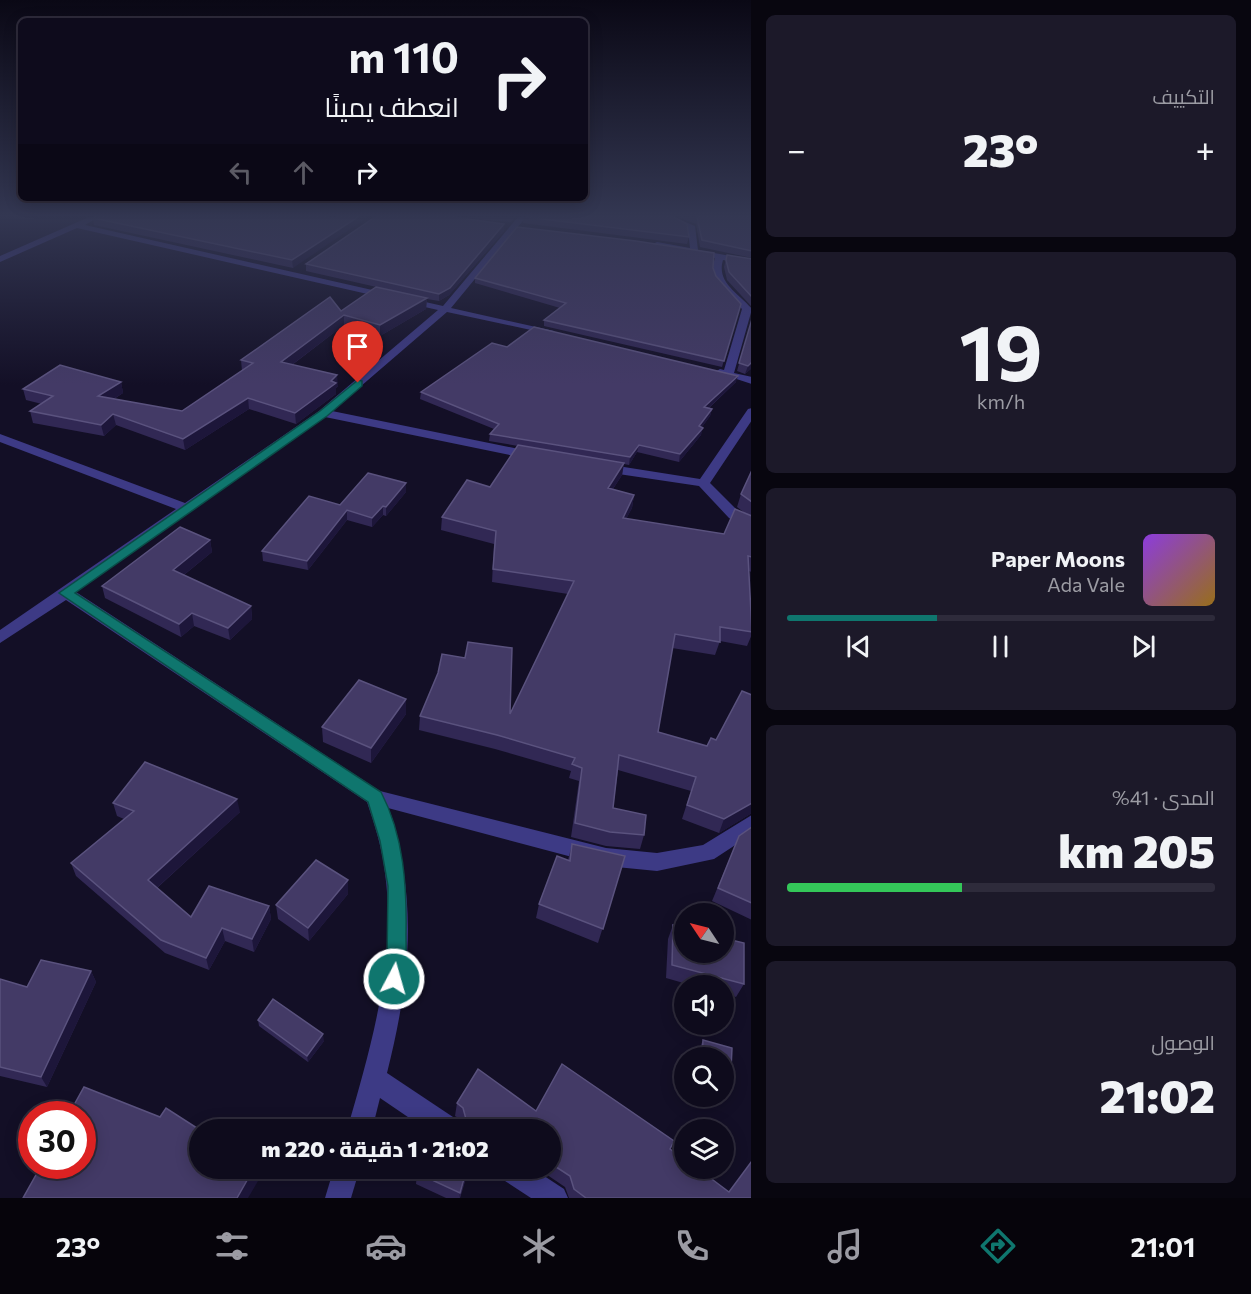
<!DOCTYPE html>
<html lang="ar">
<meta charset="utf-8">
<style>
:root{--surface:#0e0b1c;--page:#1c1929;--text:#f1f3f6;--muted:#9b9ba3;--line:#2e2b3b;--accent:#0f766e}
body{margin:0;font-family:Commissioner,Cairo,sans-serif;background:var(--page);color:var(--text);direction:rtl;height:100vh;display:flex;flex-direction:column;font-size:22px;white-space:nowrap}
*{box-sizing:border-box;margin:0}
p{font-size:20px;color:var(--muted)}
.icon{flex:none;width:33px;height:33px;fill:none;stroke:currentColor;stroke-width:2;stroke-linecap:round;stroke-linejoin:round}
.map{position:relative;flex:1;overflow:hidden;direction:ltr}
.sheet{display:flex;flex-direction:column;gap:15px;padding:15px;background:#08060f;width:500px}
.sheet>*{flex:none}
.hud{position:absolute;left:18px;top:18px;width:570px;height:183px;border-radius:9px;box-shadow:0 3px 15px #0003,0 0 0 2px var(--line);direction:rtl;background:#0e0b1c;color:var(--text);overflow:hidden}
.needle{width:39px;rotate:305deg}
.tools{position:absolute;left:674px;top:903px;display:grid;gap:12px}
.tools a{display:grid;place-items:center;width:60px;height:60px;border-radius:50%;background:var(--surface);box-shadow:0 3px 15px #0003,0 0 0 2px var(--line);font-size:30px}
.speed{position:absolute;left:18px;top:1101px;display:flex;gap:12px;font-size:30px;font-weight:700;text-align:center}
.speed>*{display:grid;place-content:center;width:78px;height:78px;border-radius:50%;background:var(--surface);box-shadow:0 3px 15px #0003,0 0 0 2px var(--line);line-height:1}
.speed .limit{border:9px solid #d22;background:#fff;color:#111}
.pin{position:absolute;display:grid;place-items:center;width:51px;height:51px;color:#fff;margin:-62px -26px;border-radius:50% 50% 50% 0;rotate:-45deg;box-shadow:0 0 6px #0007}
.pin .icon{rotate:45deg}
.me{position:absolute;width:66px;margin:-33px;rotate:6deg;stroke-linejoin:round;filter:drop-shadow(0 0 4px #0008)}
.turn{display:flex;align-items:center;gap:21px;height:126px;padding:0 30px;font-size:27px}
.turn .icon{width:78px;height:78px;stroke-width:2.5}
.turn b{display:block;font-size:42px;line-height:51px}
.lanes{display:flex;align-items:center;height:57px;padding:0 30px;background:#0003;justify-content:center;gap:30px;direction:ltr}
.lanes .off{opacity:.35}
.big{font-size:45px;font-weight:800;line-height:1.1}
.sheet .widget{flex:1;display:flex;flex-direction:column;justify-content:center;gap:9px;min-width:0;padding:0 21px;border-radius:9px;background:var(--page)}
.sheet .dial{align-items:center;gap:0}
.dial b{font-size:78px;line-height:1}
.song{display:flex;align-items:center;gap:18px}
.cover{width:72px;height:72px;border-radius:9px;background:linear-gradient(135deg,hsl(270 70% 55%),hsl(40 70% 35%))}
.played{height:6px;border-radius:3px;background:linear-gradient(90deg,var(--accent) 35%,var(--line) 35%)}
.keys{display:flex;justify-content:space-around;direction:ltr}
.heat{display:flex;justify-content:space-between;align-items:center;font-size:33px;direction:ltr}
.charge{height:9px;border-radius:4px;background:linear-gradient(90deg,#34c759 41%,var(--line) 0)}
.trip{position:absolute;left:189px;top:1119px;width:372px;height:60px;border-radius:30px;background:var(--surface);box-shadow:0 3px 15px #0003,0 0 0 2px var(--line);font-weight:800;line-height:60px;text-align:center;direction:rtl}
.dock{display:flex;height:96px;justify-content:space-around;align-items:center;background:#06040b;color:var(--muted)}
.dock .icon{width:42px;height:42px}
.dock .on{color:var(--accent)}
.dock b{font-size:27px;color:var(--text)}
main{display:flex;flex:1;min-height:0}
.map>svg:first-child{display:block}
</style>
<main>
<section class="sheet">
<div class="widget"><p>التكييف</p>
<div class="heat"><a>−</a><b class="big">23°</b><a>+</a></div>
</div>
<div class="widget dial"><b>19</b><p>km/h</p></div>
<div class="widget">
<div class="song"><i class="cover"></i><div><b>Paper Moons</b><p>Ada Vale</p></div></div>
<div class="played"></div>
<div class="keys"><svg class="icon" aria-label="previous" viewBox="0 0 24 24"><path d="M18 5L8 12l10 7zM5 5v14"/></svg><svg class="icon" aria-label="pause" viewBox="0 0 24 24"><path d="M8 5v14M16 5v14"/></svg><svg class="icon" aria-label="next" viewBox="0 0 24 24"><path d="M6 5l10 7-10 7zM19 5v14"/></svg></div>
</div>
<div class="widget"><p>المدى · 41%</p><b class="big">205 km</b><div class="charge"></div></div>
<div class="widget"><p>الوصول</p><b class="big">21:02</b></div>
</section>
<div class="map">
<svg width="752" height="1198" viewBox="0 0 752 1198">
<rect width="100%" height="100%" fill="#130f26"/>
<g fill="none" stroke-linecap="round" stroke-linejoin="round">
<!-- street -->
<g fill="#3d3a85" fill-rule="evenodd">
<path d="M 89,217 L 99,217 L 85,225 L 443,306 L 518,217 L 526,217 L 451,308 L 554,331 L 554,335 L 447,312 L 332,411 L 534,452 L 538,453 L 540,456 L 538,459 L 534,460 L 325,417 L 76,592 L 380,791 L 606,848 L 657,853 L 703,845 L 752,815 L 752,834 L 714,859 L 657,871 L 606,866 L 388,808 C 419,900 410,981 387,1073 L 459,1121 L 462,1130 L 427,1130 L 380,1098 L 372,1130 L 347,1130 C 371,1047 397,959 385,873 C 382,848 375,825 367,802 L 66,600 L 0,643 L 0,630 L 176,509 L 0,442 L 0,434 L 185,503 L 319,411 L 438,310 L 77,228 L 0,262 L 0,256 Z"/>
<path d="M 663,217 L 673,217 L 695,226 L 698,250 L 752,260 L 752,265 L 723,260 C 716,283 739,293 752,309 L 734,373 L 752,377 L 752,384 L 715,372 L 720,369 L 724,370 L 742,309 C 728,293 707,283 715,258 L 654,246 L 653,244 L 657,242 L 690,248 L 688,229 Z"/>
<path d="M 752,408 L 752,420 L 710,483 L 739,512 L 752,521 L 752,531 L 729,518 L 699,486 L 605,472 L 599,468 L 605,464 L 700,479 L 748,409 Z"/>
<path d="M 334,1168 L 360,1168 L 351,1198 L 325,1198 Z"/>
<path d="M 495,1168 L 532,1168 L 564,1189 L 568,1198 L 531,1198 L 499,1177 Z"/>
</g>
</g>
<!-- wall -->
<g fill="#312854">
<path d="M 327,217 L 293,268 L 94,225 L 93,218 Z"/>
<path d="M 457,217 L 515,217 L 511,222 Z"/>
<path d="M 524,217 L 689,237 L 687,244 L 523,223 Z"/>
<path d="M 678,217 L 752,217 L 752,258 L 700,247 L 696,224 Z"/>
<path d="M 504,224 L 504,231 L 449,295 L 439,301 L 427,299 L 426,309 L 380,336 L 344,325 L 292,365 L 338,386 L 336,388 L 336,394 L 296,424 L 249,409 L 185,450 L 116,425 L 104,436 L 33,423 L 30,411 L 42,404 L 26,400 L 23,389 L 121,382 L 123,393 L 114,399 L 182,411 L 242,371 L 241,360 L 341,311 L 403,293 L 306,271 L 306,264 Z"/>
<path d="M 727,255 L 752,259 L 752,307 L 727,280 L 724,267 Z"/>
<path d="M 713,268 L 716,276 L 741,304 L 722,367 L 544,326 L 544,320 L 560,308 L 475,283 L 475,278 Z"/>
<path d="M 752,319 L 752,368 L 745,374 L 737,371 Z"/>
<path d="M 507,347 L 736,382 L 709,408 L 712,409 L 710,416 L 702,427 L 701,435 L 679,462 L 637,452 L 629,465 L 624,464 L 622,475 L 613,489 L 634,495 L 632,508 L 626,519 L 724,534 L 746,514 L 737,507 L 741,494 L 752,470 L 752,572 L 749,571 L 752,634 L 747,646 L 720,641 L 715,655 L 672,648 L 658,732 L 707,746 L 716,740 L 752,695 L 752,813 L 719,833 L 682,819 L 691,791 L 618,770 L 613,808 L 644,835 L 640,849 L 606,846 L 571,837 L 579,781 L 569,778 L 571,771 L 495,749 L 419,730 L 420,716 L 510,714 L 568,594 L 492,582 L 494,544 L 441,530 L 442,517 L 490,487 L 518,446 L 489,441 L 490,434 L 494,429 L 420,399 L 421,392 Z"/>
<path d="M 406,492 L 386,516 L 383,515 L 372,527 L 347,520 L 308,570 L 263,561 L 262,551 L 340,505 Z"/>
<path d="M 210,540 L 212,552 L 184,575 L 251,606 L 252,619 L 230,640 L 194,626 L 181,637 L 105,598 L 102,586 Z"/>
<path d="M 406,699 L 406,714 L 371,763 L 323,742 L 322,727 Z"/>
<path d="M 113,803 L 240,812 L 157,888 L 191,917 L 269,906 L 271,919 L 254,952 L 225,941 L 209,970 L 165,953 L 76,876 L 71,863 L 124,819 L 117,816 Z"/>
<path d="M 752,827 L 752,920 L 712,901 L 739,836 Z"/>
<path d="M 572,844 L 625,856 L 598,943 L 536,918 L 539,904 L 568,860 Z"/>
<path d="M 348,894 L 309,941 L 278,919 L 276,905 Z"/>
<path d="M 673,925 L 744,984 L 736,997 L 723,993 L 723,986 L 694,986 L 666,978 L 668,939 Z"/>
<path d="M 91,971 L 96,982 L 47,1087 L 0,1076 L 0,979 L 27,987 Z"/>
<path d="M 258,1020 L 324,1041 L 308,1062 L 259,1026 Z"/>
<path d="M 703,1040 L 732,1048 L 730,1090 L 726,1097 L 723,1096 L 723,1058 L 699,1058 L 700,1047 Z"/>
<path d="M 457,1103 L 536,1111 L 670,1149 L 729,1192 L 752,1198 L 569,1198 L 565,1187 L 537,1168 L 550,1168 L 550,1130 L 440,1130 L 460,1119 L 455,1116 Z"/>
<path d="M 418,1168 L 469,1168 L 460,1198 L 446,1198 L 416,1184 L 417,1173 Z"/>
</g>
<!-- shaded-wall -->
<g fill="#1d163a">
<path d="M 358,217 L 368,217 L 293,268 L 292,260 Z"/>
<path d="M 504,224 L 504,231 L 449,295 L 439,301 L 439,294 Z"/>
<path d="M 427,298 L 426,309 L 380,336 L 380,325 Z"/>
<path d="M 344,315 L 344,325 L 281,373 L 281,362 Z"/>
<path d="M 752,362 L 752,368 L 745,374 L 748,366 Z"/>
<path d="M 337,375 L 338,386 L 336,388 L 336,394 L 296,424 L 295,413 Z"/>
<path d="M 738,376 L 736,382 L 702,414 L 704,407 Z"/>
<path d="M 121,382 L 123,393 L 100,407 L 98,396 Z"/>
<path d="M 248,398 L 249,409 L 185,450 L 183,439 Z"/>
<path d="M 712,409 L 710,416 L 697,434 L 699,426 Z"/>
<path d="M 113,414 L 116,425 L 104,436 L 101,425 Z"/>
<path d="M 703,428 L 701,435 L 679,462 L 680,454 Z"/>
<path d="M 639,445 L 637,452 L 629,465 L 630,457 Z"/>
<path d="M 624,463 L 622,475 L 605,501 L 608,488 Z"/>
<path d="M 406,483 L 406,492 L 386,516 L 386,507 Z"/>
<path d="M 634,495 L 632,508 L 620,531 L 623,518 Z"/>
<path d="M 383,506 L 383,515 L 372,527 L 372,518 Z"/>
<path d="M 347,510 L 347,520 L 308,570 L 307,561 Z"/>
<path d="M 210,540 L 212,552 L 175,582 L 173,570 Z"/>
<path d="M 251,606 L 252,619 L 230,640 L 228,628 Z"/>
<path d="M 192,613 L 194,626 L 181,637 L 179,624 Z"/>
<path d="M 406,699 L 406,714 L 371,763 L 371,748 Z"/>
<path d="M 237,799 L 240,812 L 151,893 L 148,880 Z"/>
<path d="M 752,803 L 752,813 L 719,833 L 724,819 Z"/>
<path d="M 348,880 L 348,894 L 309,941 L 308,928 Z"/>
<path d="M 269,906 L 271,919 L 254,952 L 252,939 Z"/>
<path d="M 222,928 L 225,941 L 209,970 L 206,958 Z"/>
<path d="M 91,971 L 96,982 L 47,1087 L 41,1077 Z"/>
<path d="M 323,1034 L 324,1041 L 308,1062 L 307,1056 Z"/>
<path d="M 254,1168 L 255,1168 L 258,1181 L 248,1198 L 237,1198 Z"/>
<path d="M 467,1168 L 469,1168 L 459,1198 L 460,1193 Z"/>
</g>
<!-- building -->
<g fill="#433a66" stroke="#5a527e" stroke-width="1.5">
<path d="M 95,217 L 327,217 L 333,218 L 336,217 L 358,217 L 292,260 L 93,218 Z"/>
<path d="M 375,217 L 454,217 L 504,224 L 450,288 L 439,294 L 306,264 Z"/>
<path d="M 526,217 L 674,217 L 687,224 L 689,237 Z"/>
<path d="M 696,217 L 752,217 L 752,251 L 702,240 L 697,217 Z"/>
<path d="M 517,227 L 636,241 L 714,253 L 713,268 L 716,276 L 741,304 L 724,361 L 544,320 L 566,303 L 475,278 Z"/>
<path d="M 727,255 L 752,259 L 752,297 L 729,272 L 726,260 Z"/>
<path d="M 376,287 L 427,298 L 380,325 L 344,315 L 281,362 L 337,375 L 331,381 L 336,383 L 295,413 L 248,398 L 183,439 L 113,414 L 101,425 L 30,411 L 53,396 L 23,389 L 60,365 L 121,382 L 98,396 L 182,411 L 253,363 L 241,360 L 330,297 L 341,311 Z"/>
<path d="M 752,319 L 752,362 L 748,366 L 739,363 Z"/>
<path d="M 534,327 L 738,376 L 704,407 L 712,409 L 699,426 L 703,428 L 680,454 L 639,445 L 630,457 L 490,434 L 499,424 L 421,392 L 492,343 L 507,347 Z"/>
<path d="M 518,445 L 624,463 L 608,488 L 634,495 L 623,518 L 724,534 L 735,509 L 752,516 L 752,557 L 748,556 L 752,632 L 720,627 L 720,642 L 675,634 L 658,732 L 707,746 L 711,738 L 716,740 L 742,691 L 752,695 L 752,803 L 724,819 L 687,805 L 696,777 L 619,755 L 613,808 L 646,815 L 644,835 L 610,832 L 575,823 L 582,768 L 572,764 L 575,758 L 497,735 L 420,716 L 438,673 L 442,654 L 465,658 L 468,642 L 512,648 L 510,714 L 574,581 L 493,569 L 496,531 L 442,517 L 467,480 L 490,487 Z"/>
<path d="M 752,470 L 752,502 L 741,494 Z"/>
<path d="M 368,473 L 406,483 L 386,507 L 383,506 L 372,518 L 347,510 L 307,561 L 262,551 L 309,496 L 340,505 Z"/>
<path d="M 180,527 L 210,540 L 173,570 L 251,606 L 228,628 L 192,613 L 179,624 L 102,586 Z"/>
<path d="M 359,680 L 406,699 L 371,748 L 322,727 Z"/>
<path d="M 145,762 L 237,799 L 148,880 L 191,917 L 209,886 L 269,906 L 252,939 L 222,928 L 206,958 L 161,940 L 71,863 L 134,811 L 113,803 Z"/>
<path d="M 752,827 L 752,903 L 718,888 L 739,836 Z"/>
<path d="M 572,844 L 625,856 L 603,929 L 539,904 L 557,856 L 570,861 Z"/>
<path d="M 316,860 L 348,880 L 308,928 L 276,905 Z"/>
<path d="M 673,925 L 684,928 L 684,952 L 723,952 L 723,938 L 744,943 L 744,984 L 672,965 Z"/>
<path d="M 41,960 L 91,971 L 41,1077 L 0,1067 L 0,979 L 27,987 Z"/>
<path d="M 273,999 L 323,1034 L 307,1056 L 258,1020 Z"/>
<path d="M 703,1040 L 732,1048 L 730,1090 L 723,1088 L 723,1058 L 702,1058 Z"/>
<path d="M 562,1064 L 674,1141 L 670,1149 L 684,1159 L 684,1168 L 697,1168 L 729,1192 L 752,1161 L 752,1198 L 586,1198 L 574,1189 L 570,1176 L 550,1163 L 550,1130 L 495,1130 L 482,1120 L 479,1130 L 440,1130 L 446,1120 L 466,1119 L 463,1108 L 457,1103 L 478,1069 L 536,1111 Z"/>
<path d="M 84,1087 L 160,1117 L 166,1108 L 200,1130 L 200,1168 L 254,1168 L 237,1198 L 23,1198 L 41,1166 L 82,1166 L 82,1114 L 69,1114 Z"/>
<path d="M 418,1168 L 467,1168 L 460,1193 L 417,1173 Z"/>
</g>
<!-- sky -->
<linearGradient id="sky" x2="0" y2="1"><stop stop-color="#0a0815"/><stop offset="0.56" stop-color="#333752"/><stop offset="1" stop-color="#333752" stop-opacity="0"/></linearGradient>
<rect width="752" height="385" fill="url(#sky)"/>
<!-- route -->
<path fill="#0f766e" stroke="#0a4d48" stroke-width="1.5" d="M 358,380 L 362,381 L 362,386 L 327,416 L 75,593 L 381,792 C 404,836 407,887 406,935 C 406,952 408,970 401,986 L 394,989 L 386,986 L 384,979 L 387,961 L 388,886 L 380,841 L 368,802 L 59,593 L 320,411 Z"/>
</svg>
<div class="tools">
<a><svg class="needle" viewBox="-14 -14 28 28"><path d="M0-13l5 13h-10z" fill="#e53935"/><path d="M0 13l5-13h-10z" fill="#9b9ba3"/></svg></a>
<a><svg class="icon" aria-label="sound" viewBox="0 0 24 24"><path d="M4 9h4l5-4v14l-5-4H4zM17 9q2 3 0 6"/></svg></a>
<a><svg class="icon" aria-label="search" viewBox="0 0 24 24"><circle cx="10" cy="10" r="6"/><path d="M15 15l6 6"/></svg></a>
<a><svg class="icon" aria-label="layers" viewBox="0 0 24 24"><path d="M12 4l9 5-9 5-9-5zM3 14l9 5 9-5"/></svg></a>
</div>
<div class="speed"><div class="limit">30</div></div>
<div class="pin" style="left:358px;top:383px;background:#d93025"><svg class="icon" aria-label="arrive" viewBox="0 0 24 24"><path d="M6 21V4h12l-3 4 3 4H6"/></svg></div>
<svg class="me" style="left:394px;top:979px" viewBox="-20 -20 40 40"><circle r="17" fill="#0f766e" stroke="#fff" stroke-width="3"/><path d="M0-11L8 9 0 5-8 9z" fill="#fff"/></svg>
<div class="trip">21:02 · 1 دقيقة · 220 m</div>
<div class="hud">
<div class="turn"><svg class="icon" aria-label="right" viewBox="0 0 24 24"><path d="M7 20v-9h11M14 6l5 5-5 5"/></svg><div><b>110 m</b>انعطف يمينًا</div></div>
<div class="lanes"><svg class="icon off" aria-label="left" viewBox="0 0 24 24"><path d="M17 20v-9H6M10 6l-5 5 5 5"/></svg><svg class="icon off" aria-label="ahead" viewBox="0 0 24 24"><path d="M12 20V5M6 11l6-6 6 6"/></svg><svg class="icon" aria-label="right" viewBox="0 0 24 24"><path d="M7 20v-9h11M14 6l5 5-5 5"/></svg></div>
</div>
</div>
</main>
<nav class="dock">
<b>21:01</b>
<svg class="icon on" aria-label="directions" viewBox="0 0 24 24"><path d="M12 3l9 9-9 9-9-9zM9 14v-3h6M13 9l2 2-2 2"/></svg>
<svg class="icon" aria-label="music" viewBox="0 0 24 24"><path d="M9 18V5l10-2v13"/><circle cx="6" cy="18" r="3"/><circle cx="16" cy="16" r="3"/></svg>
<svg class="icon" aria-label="phone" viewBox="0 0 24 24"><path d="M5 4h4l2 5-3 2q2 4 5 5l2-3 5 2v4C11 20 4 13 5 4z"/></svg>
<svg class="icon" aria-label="climate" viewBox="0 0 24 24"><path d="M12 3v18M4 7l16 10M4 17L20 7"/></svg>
<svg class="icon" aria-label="car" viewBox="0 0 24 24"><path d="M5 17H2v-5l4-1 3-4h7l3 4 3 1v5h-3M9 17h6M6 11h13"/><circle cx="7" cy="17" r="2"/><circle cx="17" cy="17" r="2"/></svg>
<svg class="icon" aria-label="filters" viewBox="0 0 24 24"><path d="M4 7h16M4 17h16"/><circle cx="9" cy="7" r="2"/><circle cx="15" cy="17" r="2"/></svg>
<b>23°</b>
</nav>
